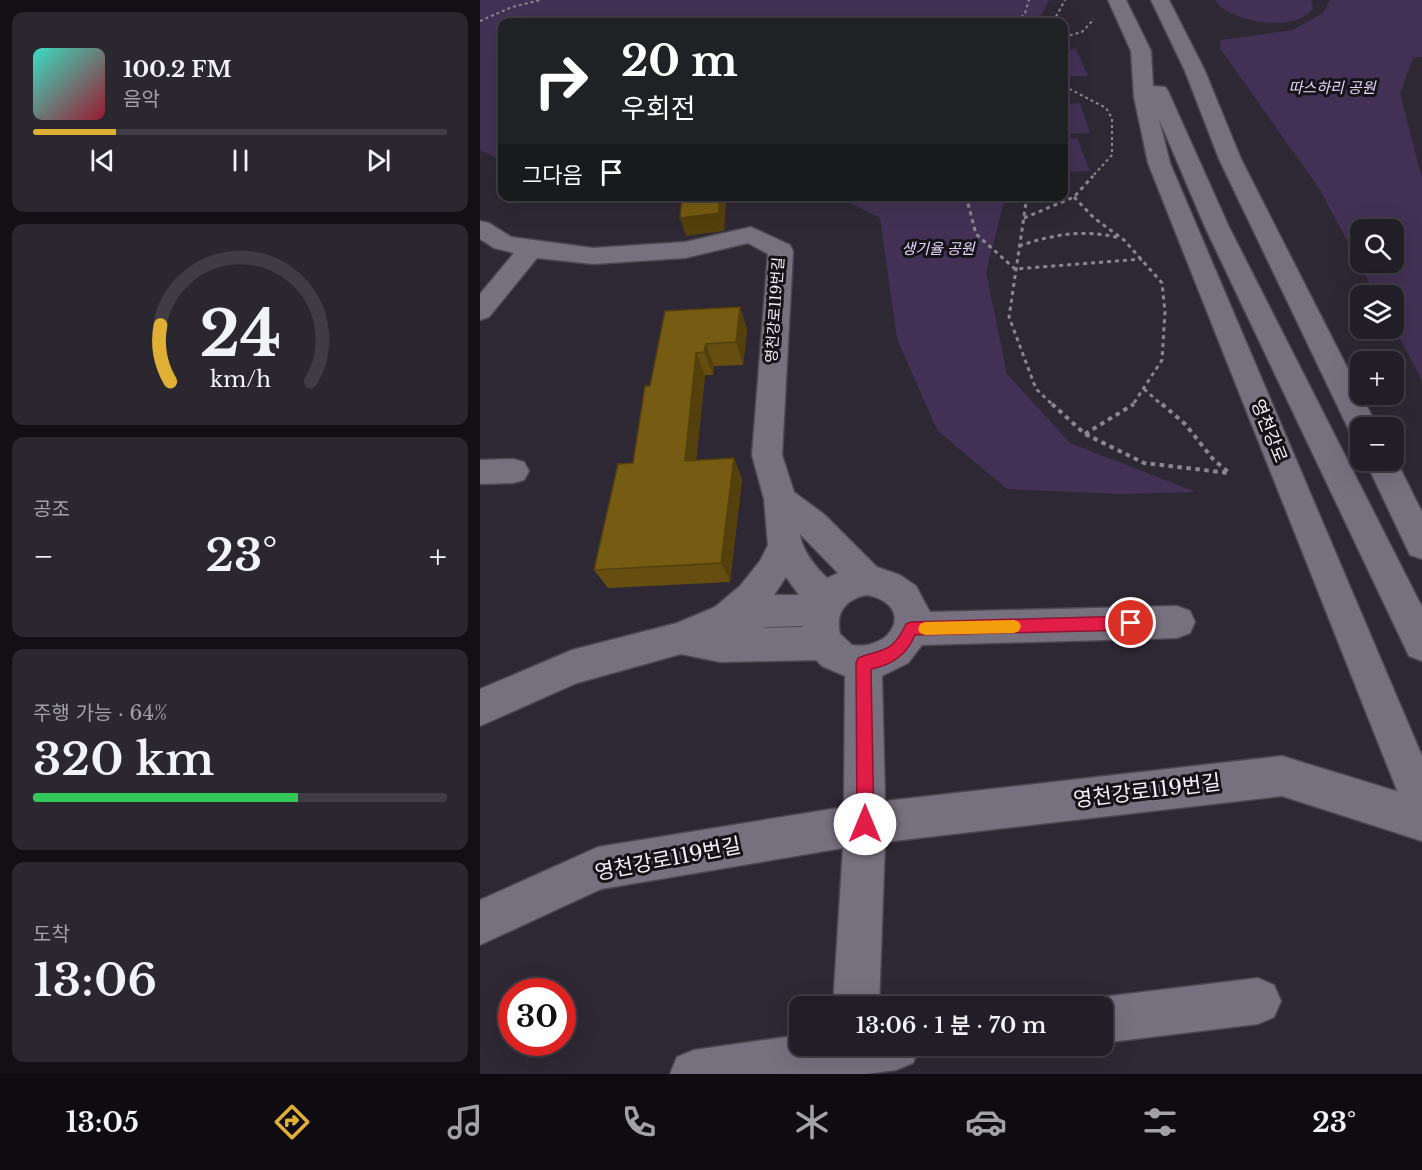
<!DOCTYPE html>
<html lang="ko">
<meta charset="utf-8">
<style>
:root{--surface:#221e27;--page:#2a272f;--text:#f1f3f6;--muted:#a2a2a7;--line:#3f3c44;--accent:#e0b034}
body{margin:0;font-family:"Libre Baskerville","Noto Sans KR",serif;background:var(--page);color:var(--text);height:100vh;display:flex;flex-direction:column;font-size:22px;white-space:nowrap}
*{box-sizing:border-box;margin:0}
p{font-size:20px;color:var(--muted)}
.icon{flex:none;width:33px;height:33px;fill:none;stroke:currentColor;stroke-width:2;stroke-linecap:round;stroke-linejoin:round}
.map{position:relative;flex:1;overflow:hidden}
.panel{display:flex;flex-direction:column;gap:12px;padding:12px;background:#131015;width:480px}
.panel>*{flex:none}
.top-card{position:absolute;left:18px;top:18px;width:570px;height:183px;border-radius:12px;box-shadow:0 6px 24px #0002,0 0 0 2px var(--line);background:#202124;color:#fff;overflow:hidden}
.fabs{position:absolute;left:870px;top:219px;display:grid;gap:12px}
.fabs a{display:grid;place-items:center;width:54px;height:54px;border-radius:12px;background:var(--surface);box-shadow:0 6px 24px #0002,0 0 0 2px var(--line);font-size:30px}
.speed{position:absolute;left:18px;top:978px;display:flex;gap:12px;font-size:30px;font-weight:700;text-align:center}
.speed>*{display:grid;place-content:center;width:78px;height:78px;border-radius:50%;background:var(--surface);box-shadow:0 6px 24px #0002,0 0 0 2px var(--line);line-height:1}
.speed .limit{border:9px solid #d22;background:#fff;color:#111}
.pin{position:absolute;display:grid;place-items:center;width:51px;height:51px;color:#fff;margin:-26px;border:3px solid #fff;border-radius:50%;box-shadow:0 2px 6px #0007}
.me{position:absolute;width:66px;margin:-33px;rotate:0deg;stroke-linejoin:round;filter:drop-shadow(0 0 4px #0008)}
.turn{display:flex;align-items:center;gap:21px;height:126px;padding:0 24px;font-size:27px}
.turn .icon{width:78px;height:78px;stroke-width:2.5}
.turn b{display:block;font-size:42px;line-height:51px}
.then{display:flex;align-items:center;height:57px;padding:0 24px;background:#0003;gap:12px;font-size:22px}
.big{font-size:45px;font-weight:600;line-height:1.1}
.panel .widget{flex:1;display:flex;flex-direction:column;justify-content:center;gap:9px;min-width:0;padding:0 21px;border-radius:12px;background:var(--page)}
.panel .dial{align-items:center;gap:0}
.dial svg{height:156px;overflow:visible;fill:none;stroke:var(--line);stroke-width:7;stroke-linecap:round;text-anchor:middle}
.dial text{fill:var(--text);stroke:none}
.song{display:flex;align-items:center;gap:18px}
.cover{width:72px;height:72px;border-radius:9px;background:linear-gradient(135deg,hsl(170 70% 55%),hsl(350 70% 35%))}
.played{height:6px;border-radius:3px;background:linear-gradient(90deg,var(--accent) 20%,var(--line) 20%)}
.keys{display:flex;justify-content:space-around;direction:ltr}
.heat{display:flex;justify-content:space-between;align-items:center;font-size:33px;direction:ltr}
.charge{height:9px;border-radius:4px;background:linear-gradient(90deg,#34c759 64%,var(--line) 0)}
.trip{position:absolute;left:309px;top:996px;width:324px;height:60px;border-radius:12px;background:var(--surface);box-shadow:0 6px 24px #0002,0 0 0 2px var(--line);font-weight:600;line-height:60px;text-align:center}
.menu{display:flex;height:96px;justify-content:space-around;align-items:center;background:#0e0c10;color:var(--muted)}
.menu .icon{width:42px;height:42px}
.menu .current{color:var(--accent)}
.menu b{font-size:27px;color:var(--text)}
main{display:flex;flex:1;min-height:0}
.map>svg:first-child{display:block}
</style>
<main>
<section class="panel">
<div class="widget">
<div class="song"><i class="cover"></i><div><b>100.2 FM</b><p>음악</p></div></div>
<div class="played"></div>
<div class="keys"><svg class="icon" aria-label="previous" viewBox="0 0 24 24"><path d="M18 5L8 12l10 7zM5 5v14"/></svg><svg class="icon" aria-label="pause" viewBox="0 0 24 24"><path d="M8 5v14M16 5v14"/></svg><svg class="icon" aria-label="next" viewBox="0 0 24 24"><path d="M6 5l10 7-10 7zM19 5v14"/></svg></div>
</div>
<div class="widget dial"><svg viewBox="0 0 100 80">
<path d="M14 69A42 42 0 1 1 86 69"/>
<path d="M14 69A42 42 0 0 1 9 40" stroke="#e0b034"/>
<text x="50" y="56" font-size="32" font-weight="700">24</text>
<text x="50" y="72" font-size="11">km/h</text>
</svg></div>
<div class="widget"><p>공조</p>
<div class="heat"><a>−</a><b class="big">23°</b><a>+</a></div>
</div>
<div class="widget"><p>주행 가능 · 64%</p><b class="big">320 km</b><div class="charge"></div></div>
<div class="widget"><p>도착</p><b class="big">13:06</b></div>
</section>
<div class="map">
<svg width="942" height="1074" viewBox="0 0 942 1074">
<rect width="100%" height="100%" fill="#2e2834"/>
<!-- green -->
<g fill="#423154" fill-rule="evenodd">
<path d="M 0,0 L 569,0 L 558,22 L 22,22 L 22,160 L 0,150 Z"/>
<path d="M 735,0 L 831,0 L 833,8 C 817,34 750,23 735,0 Z"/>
<path d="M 850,0 L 942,0 L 942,57 L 933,58 L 920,94 L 942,178 L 942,381 L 914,327 L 914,296 L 896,295 L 840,190 L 740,48 L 741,40 L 813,30 L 843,13 ZM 880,230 L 914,230 L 914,262 L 880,262 Z"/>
<path d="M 596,49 L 608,76 L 584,76 L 584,50 Z"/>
<path d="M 600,103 L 610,133 L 584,134 L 584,104 Z"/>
<path d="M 584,138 L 597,138 L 610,171 L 584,172 Z"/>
<path d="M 358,197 L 525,197 L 506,272 L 527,374 L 590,443 L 716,492 L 640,494 L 527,489 L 457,430 L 417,339 L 400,218 Z"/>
</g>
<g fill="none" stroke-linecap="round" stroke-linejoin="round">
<defs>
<g id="minor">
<path d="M 0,221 L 9,223 L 31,237 L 113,248 L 205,242 L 271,227 L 310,245 L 313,251 L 302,455 L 314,492 L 345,515 L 397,567 L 420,575 L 436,586 L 450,612 L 697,606 L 710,611 L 715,622 L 710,633 L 697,638 L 442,645 L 428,663 L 402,676 L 405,801 L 802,756 L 942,799 L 942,841 L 802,796 L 405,842 L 399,1006 L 353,1006 L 363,848 L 121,889 L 0,945 L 0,900 L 118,847 L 364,807 L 365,676 L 342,666 L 336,660 L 240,662 L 201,654 L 97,683 L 0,726 L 0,689 L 92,650 L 197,623 L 235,607 L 260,586 L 280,561 L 288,545 L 284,499 L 272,455 L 288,254 L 268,243 L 205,258 L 113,264 L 57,258 L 9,317 L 0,320 L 0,294 L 34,253 L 14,248 L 0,239 ZM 320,534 L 321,535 L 358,573 L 347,578 C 335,566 322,551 320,534 ZM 306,577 L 319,595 L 294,595 ZM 387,595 C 436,605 413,651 372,645 L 360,634 C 355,612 366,599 387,595 ZM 323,626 L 323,627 L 282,628 L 288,627 Z"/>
<path d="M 33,459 L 44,462 L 49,471 L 44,480 L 33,483 L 0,484 L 0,460 Z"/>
<path d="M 778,978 L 794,985 L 801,1001 L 794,1017 L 778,1024 L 622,1043 L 622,1006 L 604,1006 L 605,1003 L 622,997 Z"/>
<path d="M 320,1035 L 320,1046 L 440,1046 L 433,1063 L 416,1070 L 386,1074 L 190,1074 L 197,1057 L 214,1050 Z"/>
</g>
<g id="tertiary">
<path d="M 628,0 L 646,0 L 671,51 L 673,86 L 685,87 L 688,91 L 749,227 L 942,607 L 942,661 L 929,656 L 725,227 L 679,119 L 690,163 L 942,756 L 942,824 L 928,818 L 668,163 L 654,97 L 651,51 Z"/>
<path d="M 671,0 L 689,0 L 725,71 L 761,159 L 898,428 L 880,428 L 880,439 L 872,436 L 868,428 L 739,159 L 705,71 Z"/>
<path d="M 914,456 L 942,512 L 942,559 L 930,555 L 885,460 L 914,460 Z"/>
</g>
</defs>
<!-- minor casing -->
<use href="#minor" stroke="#4c4751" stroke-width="3"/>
<!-- tertiary casing -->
<use href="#tertiary" stroke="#4c4751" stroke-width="3"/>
<!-- path-far2 -->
<g stroke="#8b8690" stroke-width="2" stroke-dasharray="3 3" stroke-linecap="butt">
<path d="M 0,21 L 32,7 L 61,0"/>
<path d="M 537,22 L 545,13 L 549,0"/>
<path d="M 573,22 L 585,0"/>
<path d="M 584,37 L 602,32 L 614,19"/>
<path d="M 584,86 L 626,108 L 632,118 L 632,155 L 611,178"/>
</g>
<!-- path-far1 -->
<g stroke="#8b8690" stroke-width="3" stroke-dasharray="4 4" stroke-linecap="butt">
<path d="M 486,196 L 496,234 L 535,269 L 662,259"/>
<path d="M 547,196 L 529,317 L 556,389 L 574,406"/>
<path d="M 594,197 L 614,218 L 644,240 L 682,283 L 685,312 L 682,360 L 652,406"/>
<path d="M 544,218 L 594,197 L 613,176"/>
<path d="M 539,246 C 574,234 604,229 640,238"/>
<path d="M 664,389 L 683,406"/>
</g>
<!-- path -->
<g stroke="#8b8690" stroke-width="4" stroke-dasharray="4.5 4.5" stroke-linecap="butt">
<path d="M 572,404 L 605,434 L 664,463 L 749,473"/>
<path d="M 682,404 L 705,424 L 733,459 L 748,472"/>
<path d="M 605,434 L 654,404"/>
</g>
<!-- minor -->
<use href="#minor" fill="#77717f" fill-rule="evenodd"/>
<!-- tertiary -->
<use href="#tertiary" fill="#77717f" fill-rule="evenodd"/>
</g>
<!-- wall -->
<path fill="#654e0f" d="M 260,307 L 267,330 L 263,365 L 234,366 L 233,375 L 225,375 L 216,460 L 262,479 L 250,582 L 128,588 L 114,570 L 153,463 L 170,386 Z"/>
<!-- shaded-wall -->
<g fill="#53400d">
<path d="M 240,196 L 244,196 L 246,203 L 244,231 L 206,236 L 200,218 Z"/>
<path d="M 260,307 L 267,330 L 263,365 L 256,342 Z"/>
<path d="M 226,344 L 234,366 L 233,375 L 224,352 Z"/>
<path d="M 216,353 L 225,375 L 214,481 L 205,461 Z"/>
<path d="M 254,458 L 262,479 L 250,582 L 241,563 Z"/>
</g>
<!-- building -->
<g fill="#765b12" stroke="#53400d" stroke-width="1.5">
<path d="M 202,196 L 240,196 L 239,213 L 200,218 Z"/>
<path d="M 260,307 L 256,342 L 226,344 L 224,352 L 216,353 L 205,461 L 254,458 L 241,563 L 114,570 L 138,464 L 153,463 L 165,386 L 170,386 L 185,311 Z"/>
</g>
<!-- route -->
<path fill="#e11d48" stroke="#92132f" stroke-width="1.5" d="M 651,616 L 656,618 L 658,623 L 656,628 L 651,630 L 435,635 C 427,655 412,665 391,669 L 394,824 L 391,830 L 385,833 L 379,830 L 377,824 L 376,663 L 378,658 C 404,648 412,654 426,624 L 431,622 Z"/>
<!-- slow -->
<path fill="#f59e0b" d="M 534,620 L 539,622 L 541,626 L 539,631 L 534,633 L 445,635 L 440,633 L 438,629 L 440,624 L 445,622 Z"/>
<g text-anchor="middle" stroke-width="6" stroke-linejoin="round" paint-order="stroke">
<!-- far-park labels -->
<g font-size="15" font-style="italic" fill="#e6d7f9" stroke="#151218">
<text x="852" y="93">따스하리 공원</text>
<text x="458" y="254">생기율 공원</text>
</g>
<!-- far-street labels -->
<g font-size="15" fill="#f5f1f9" stroke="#151218">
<text transform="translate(295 310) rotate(-86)" y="5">영천강로119번길</text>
</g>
<!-- street labels -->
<g font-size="18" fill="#f5f1f9" stroke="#151218">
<text transform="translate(789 431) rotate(68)" y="6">영천강로</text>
</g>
<!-- near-street labels -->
<g font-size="21" fill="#f5f1f9" stroke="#151218">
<text transform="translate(667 791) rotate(-7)" y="7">영천강로119번길</text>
<text transform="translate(188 859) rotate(-11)" y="7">영천강로119번길</text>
</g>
</g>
</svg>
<div class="fabs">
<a><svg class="icon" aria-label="search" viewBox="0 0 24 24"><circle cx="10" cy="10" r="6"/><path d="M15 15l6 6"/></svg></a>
<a><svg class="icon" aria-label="layers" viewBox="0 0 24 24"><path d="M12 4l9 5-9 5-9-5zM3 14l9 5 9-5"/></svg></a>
<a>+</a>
<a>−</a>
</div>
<div class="speed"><div class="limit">30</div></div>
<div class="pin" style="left:651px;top:623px;background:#d93025"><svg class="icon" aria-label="arrive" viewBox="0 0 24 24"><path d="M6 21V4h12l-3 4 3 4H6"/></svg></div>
<svg class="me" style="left:385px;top:824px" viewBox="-20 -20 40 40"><circle r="19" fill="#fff"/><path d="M0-13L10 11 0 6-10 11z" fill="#e11d48"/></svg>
<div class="trip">13:06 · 1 분 · 70 m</div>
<div class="top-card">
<div class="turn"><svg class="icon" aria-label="right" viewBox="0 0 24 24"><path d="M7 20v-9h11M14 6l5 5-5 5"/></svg><div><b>20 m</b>우회전</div></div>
<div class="then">그다음<svg class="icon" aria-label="arrive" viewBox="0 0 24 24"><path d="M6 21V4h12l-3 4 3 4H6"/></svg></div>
</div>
</div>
</main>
<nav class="menu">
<b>13:05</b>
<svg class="icon current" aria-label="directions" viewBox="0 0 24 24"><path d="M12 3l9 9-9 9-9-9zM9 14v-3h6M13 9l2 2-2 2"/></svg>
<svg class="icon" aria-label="music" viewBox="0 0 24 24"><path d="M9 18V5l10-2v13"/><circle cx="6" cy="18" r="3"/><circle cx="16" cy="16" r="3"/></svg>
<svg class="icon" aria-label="phone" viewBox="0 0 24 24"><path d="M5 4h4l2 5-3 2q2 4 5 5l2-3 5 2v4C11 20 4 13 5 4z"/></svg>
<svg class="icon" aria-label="climate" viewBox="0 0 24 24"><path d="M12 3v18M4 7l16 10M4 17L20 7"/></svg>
<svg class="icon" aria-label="car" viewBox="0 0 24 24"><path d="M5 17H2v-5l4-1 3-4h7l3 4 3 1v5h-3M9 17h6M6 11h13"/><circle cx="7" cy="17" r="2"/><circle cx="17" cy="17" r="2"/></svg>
<svg class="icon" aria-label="filters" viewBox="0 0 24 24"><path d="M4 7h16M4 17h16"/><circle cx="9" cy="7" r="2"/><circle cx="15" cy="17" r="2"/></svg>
<b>23°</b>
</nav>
